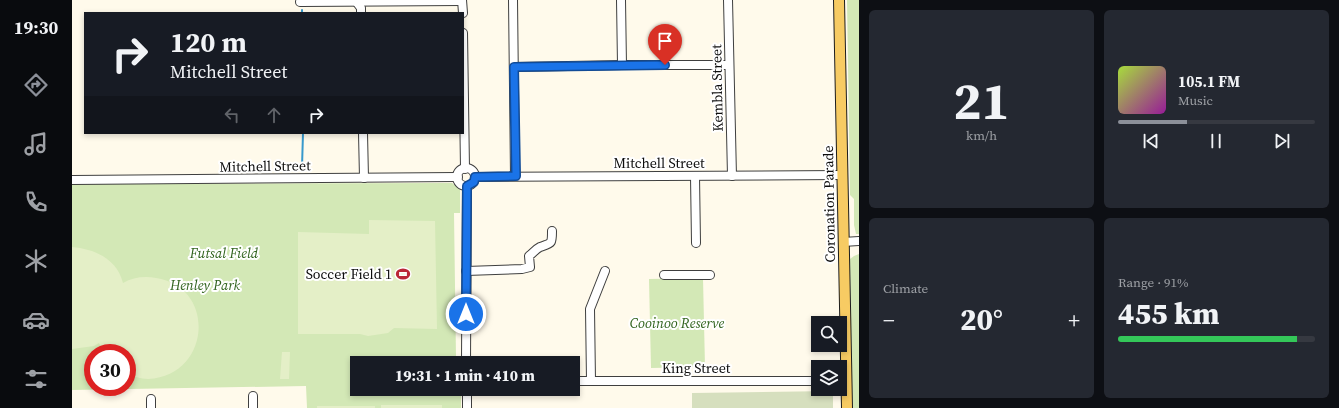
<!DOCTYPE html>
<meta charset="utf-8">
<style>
:root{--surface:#171b24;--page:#242831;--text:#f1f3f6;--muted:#9ea1a6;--line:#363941;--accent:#8c9099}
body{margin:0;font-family:"Source Serif 4",serif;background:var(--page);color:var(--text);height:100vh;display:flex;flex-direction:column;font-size:15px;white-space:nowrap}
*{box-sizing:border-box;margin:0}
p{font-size:13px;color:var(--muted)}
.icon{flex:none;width:22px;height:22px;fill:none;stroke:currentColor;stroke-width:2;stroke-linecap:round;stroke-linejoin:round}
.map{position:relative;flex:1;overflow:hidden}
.panel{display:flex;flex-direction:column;gap:10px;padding:10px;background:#0d0f14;width:480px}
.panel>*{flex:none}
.hud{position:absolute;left:12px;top:12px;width:380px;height:122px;border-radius:0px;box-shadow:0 2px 6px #0003;background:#171b24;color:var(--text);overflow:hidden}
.tools{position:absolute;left:739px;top:316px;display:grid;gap:8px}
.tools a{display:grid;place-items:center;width:36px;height:36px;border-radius:0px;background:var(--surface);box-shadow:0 2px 6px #0003;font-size:20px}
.speed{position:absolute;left:12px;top:344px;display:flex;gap:8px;font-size:20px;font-weight:700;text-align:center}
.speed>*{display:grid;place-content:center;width:52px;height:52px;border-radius:50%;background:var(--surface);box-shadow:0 2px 6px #0003;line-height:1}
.speed .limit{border:6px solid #d22;background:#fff;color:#111}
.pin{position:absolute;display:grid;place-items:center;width:34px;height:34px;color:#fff;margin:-41px -17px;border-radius:50% 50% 50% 0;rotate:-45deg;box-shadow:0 0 4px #0007}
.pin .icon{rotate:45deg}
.me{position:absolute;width:44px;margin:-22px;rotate:0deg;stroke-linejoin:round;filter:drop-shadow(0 0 3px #0008)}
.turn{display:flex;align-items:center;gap:14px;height:84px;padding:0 20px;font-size:18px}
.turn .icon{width:52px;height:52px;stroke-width:2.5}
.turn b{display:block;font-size:28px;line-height:34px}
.lanes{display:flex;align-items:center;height:38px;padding:0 20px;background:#0003;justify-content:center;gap:20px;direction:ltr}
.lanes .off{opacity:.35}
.big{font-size:30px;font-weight:800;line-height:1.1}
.panel .card{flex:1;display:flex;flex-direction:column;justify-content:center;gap:6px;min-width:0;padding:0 14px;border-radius:6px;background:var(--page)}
.panel .dial{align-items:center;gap:0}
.dial b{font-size:52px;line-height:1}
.song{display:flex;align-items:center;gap:12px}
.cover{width:48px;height:48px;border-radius:6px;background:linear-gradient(135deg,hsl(80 70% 55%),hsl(300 70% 35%))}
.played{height:4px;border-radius:2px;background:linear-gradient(90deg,var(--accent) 35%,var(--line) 35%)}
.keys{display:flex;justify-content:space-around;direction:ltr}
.heat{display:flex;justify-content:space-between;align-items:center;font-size:22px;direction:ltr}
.charge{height:6px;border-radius:3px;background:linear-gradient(90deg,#34c759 91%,var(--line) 0)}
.panel .tiles{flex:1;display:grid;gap:10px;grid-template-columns:repeat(2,1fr)}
.trip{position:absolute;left:278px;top:356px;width:230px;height:40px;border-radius:0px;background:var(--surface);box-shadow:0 2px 6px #0003;font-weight:800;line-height:40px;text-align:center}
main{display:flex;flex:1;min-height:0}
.dock{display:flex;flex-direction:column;width:72px;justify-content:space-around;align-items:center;background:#090b0e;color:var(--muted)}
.dock .icon{width:28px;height:28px}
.dock .selected{color:var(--accent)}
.dock b{font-size:18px;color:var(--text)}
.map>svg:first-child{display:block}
</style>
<main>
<nav class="dock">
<b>19:30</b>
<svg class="icon selected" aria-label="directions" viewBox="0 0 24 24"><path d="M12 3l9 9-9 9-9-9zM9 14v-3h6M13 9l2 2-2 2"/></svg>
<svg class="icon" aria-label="music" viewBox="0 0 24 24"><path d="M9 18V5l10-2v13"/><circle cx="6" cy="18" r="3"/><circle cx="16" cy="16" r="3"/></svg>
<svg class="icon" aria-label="phone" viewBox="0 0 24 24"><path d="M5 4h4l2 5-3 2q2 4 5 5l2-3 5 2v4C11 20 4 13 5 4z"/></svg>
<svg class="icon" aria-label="climate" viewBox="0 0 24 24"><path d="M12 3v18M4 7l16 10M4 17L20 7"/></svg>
<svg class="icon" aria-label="car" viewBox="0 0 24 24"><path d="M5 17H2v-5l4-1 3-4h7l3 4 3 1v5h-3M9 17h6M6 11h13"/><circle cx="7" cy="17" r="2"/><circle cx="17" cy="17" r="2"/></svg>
<svg class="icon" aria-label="filters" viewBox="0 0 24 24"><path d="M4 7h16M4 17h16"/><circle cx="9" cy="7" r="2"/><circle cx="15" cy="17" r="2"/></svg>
</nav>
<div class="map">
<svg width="787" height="408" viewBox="0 0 787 408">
<rect width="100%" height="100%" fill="#fffaeb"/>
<!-- green -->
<g fill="#d3e8b6" fill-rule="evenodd">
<path d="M 775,0 L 787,0 L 787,234 L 784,234 L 782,225 L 782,199 L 778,195 Z"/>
<path d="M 380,183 L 388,189 L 388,213 L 382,213 L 384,358 L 389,357 L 389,363 L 285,363 L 285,389 L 389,389 L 389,408 L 235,408 L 234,386 L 0,390 L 0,184 ZM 21,353 L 55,353 L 55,387 L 21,387 Z"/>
<path d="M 787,254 L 787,408 L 779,408 L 778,259 L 782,256 Z"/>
<path d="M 631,278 L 633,367 L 579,368 L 577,279 Z"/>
</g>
<!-- cemetery -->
<path fill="#d6dfbe" d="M 761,391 L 761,408 L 620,408 L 620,393 Z"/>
<!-- pitch -->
<g fill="#e4efc7">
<path d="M 297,220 L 363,221 L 365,329 L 322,328 L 316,333 L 296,336 L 288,334 L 226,334 L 226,232 L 297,234 Z"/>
<path d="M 0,247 C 23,249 45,259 51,283 C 61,277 73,276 84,278 C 145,287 139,376 76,379 C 69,379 61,376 55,374 L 55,353 L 32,353 L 27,343 L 22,346 L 0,349 Z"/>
<path d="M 210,352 L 218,352 L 217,379 L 208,379 Z"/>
<rect x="309" y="405" width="61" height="3"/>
<rect x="245" y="406" width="58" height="2"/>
</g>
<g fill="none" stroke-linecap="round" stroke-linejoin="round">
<!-- stream -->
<g stroke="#3899cc" stroke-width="2">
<path d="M 230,10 L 230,13"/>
<path d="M 230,167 L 231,133"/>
</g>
<defs>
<g id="minor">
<path d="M 283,0 L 289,8 L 289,13"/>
<path d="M 390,0 L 391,13"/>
<path d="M 441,0 L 443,176"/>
<path d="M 549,0 L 550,65"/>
<path d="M 656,0 L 660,176"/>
<path d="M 228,2 L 390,1"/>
<path d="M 391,33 L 393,169"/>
<path d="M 442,67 L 550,65 L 657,65"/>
<path d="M 291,133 L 292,178"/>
<circle cx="394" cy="177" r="9"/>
<path d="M 623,176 L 624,243"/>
<path d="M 403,177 L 770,175"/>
<path d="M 0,180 L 386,177"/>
<path d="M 771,242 L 787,241"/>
<path d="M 394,271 L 450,269 L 458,267 L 457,256 C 461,253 464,249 468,247 C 480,243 480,244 480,231"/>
<path d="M 592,275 L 638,275"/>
<path d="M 394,363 L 395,186"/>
<path d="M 501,381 L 746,381"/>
<path d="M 519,381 L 518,309 L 533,271"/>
<path d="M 395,389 L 395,408"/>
<path d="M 181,396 L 181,408"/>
<path d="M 79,408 L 79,399"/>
</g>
<path id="major" d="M 767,0 L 775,408"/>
</defs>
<!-- minor casing -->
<use href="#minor" stroke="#3f3f3f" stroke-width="10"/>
<!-- major casing -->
<use href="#major" stroke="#1d1d1d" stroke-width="12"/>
<!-- minor -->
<use href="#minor" stroke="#fff" stroke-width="8"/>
<!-- major -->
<use href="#major" stroke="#f7cb63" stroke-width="10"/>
</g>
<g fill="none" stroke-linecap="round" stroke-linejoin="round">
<defs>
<path id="route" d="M 394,314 L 395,186 L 402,182 L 403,177 L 444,176 L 442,67 L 593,65"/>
</defs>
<!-- route casing -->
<use href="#route" stroke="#114b97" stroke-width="10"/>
<!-- route -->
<use href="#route" stroke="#1a73e8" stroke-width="7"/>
</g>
<!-- icons -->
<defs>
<symbol id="stadium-bare" viewBox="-9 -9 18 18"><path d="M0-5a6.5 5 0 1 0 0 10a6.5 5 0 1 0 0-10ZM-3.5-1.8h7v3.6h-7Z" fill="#ba2635" stroke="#fff" stroke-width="2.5" paint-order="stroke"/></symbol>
</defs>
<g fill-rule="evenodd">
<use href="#stadium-bare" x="321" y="264" width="20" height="20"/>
</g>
<g text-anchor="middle" stroke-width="4" stroke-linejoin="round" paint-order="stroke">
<!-- street labels -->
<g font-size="14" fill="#0c0c0c" stroke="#fff">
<text transform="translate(645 88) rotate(-91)" y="5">Kembla Street</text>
<text x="587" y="168">Mitchell Street</text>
<text transform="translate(193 166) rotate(-1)" y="5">Mitchell Street</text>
<text transform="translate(757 204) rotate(-91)" y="5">Coronation Parade</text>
<text x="624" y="373">King Street</text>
</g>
<!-- park labels -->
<g font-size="14" font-style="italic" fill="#30631d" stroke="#fff">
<text x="152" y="258">Futsal Field</text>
<text x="133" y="290">Henley Park</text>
<text x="605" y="328">Cooinoo Reserve</text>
</g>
<!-- poi labels -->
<g font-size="14" fill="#0c0c0c" stroke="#fff" text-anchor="end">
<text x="320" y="279">Soccer Field 1</text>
</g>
</g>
</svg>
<div class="tools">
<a><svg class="icon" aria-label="search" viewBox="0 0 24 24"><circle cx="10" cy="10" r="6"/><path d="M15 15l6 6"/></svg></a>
<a><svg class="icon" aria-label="layers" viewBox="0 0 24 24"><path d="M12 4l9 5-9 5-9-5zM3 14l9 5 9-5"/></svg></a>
</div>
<div class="speed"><div class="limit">30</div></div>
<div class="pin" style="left:593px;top:65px;background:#d93025"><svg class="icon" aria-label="arrive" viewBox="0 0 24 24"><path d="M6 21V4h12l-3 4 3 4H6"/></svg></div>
<svg class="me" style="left:394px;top:314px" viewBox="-20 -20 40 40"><circle r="17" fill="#1a73e8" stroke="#fff" stroke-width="3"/><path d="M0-11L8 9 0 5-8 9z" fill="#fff"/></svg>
<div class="trip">19:31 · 1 min · 410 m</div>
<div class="hud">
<div class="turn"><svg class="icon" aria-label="right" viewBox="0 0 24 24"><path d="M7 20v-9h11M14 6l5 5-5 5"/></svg><div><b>120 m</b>Mitchell Street</div></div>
<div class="lanes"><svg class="icon off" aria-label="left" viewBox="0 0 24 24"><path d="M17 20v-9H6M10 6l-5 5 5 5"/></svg><svg class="icon off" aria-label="ahead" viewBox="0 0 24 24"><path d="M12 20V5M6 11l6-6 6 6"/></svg><svg class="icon" aria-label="right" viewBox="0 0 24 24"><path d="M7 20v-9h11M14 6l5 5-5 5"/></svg></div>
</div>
</div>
<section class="panel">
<div class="tiles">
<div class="card dial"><b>21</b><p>km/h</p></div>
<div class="card">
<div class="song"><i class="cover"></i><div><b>105.1 FM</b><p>Music</p></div></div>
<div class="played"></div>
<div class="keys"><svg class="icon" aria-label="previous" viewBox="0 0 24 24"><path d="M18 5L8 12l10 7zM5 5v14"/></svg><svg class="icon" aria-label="pause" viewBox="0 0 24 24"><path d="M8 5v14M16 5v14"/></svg><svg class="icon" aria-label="next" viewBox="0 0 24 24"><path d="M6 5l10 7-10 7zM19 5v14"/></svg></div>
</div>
<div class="card"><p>Climate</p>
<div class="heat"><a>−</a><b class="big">20°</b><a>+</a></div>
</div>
<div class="card"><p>Range · 91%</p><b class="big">455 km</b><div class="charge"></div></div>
</div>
</section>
</main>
